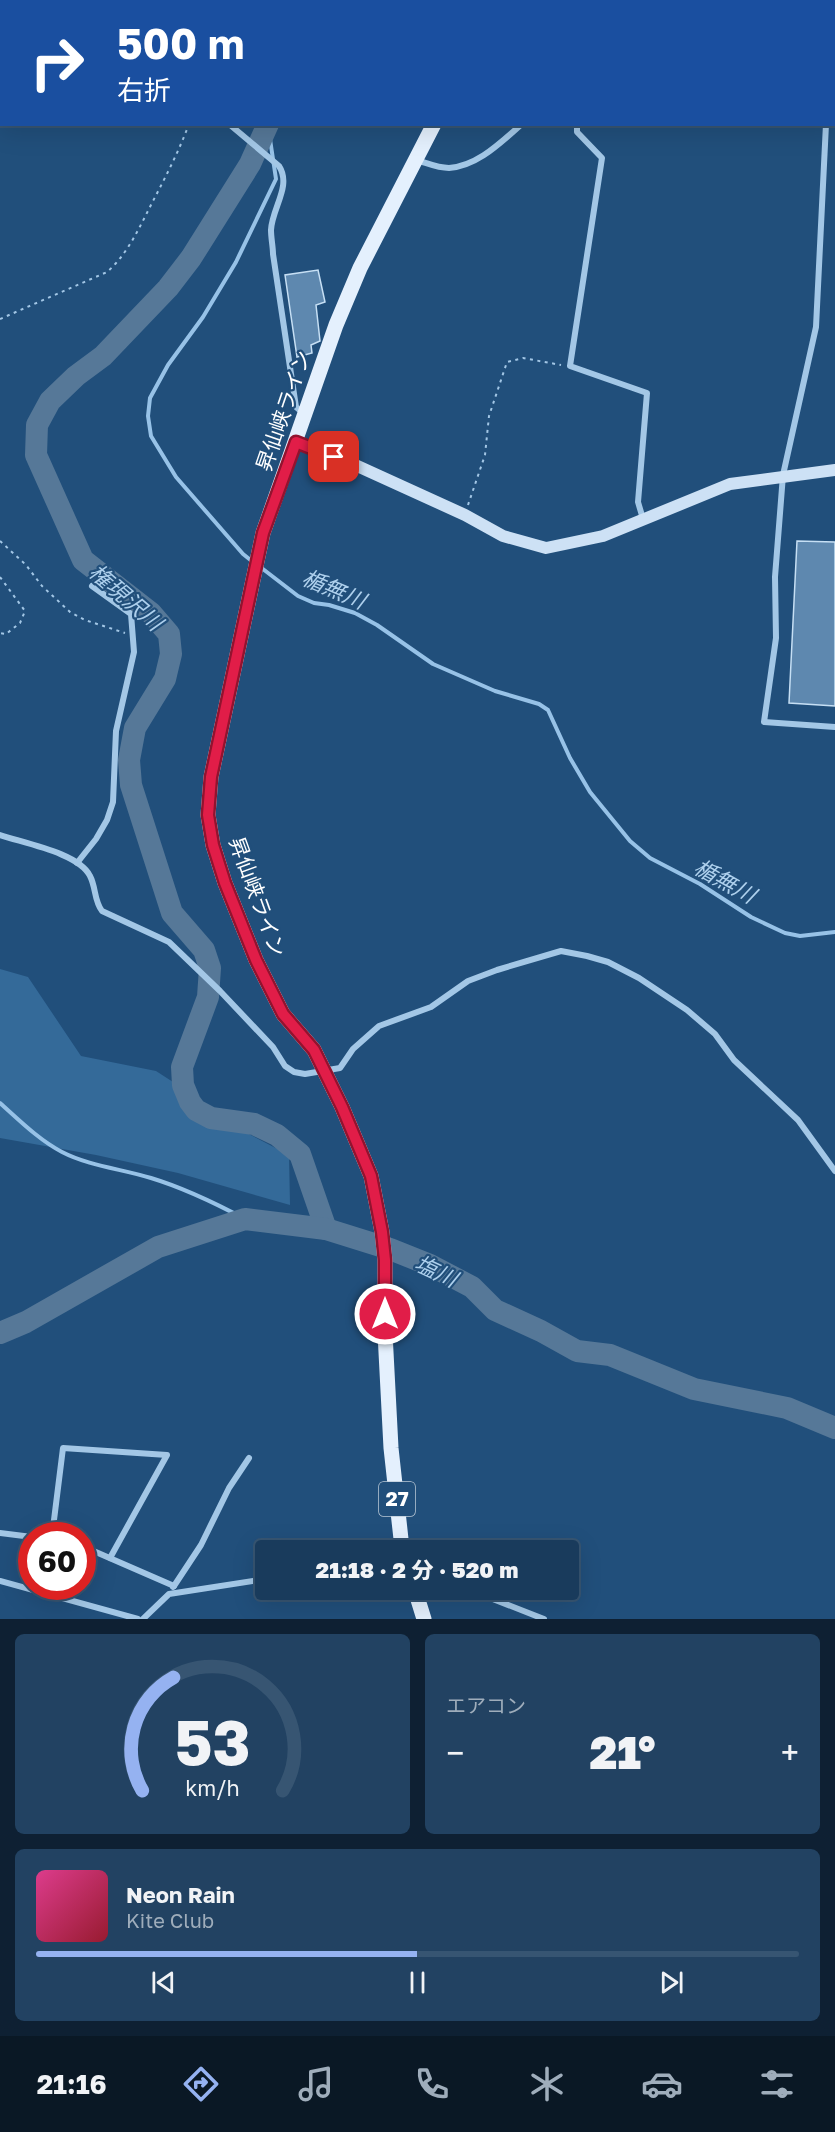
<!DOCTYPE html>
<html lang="ja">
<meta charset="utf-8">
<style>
:root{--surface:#193b5c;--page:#224262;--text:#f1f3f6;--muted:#9fadbb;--line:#375572;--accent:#95b2f1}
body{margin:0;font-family:"Golos Text","Noto Sans JP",sans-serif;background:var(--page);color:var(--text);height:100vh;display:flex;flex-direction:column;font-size:22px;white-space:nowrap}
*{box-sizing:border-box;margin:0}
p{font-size:20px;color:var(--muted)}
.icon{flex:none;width:33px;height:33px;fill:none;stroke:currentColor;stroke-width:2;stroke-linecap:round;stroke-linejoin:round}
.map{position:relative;height:1619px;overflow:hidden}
.panel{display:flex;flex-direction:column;gap:15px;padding:15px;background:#0e2033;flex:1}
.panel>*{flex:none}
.hud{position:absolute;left:0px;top:0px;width:836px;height:126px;box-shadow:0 6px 24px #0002,0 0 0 2px var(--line);background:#1a4fa0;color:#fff;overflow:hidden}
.speed{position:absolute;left:18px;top:1522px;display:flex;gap:12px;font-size:30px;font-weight:700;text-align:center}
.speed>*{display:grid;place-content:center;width:78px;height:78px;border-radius:50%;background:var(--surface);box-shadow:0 6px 24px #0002,0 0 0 2px var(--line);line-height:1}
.speed .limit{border:9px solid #d22;background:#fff;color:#111}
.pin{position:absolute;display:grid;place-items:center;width:51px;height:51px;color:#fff;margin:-26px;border-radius:12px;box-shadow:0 3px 9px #0006}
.me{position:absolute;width:66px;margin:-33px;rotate:0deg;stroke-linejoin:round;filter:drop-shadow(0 0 4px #0008)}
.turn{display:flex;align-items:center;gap:21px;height:126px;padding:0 18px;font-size:27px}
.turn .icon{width:78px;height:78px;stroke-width:2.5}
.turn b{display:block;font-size:42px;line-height:51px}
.big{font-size:45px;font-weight:800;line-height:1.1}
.panel .widget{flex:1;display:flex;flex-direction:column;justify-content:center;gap:9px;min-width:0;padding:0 21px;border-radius:9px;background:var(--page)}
.panel .dial{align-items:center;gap:0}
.dial svg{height:156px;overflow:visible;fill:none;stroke:var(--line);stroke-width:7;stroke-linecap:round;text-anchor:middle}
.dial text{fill:var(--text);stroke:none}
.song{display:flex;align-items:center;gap:18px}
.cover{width:72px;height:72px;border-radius:9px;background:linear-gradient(135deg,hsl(330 70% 55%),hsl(350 70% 35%))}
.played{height:6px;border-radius:3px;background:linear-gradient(90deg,var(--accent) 50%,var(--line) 50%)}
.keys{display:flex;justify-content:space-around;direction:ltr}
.heat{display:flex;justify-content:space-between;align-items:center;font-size:33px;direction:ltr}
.panel .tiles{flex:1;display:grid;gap:15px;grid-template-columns:1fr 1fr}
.widget:last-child{grid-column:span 2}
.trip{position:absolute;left:255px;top:1540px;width:324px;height:60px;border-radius:6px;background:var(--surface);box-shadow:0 6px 24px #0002,0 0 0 2px var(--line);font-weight:800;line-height:60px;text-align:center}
.tabs{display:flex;height:96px;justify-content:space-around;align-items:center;background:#0a1825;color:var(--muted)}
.tabs .icon{width:42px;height:42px}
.tabs .selected{color:var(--accent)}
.tabs b{font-size:27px;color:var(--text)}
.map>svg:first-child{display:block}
</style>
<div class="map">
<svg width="835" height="1619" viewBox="0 0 835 1619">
<rect width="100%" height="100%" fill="#214f7b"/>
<!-- green -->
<path fill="#346a99" d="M 0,969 L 28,977 L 81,1056 L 156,1071 L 173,1082 L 189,1112 L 205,1126 L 245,1132 L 289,1155 L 290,1205 L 178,1173 L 96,1155 L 0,1138 Z"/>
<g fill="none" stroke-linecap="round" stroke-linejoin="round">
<!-- stream -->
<g stroke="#97c2e7" stroke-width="4">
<path d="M 253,562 L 243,554 L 176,477 L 151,436 L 148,416 L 150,398 L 168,365 L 203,317 L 236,262 L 276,179 L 268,126"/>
<path d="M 259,566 L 298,596 L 314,603 L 329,605 L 355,613 L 377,625 L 433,664 L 495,691 L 539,704 L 548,710 L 570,758 L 590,792 L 630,841 L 650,858 L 700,884 L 751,917 L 785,933 L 800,936 L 835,932"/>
<path d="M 0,1103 C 19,1120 39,1140 62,1152 C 89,1166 122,1169 151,1178 C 184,1188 215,1203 245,1219"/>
</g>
<!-- river -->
<g stroke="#567898" stroke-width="22">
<path d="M 271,2 L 271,0"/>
<path d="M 268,124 L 250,164 L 191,258 L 168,288 L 103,356 L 76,376 L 50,401 L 37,425 L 36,455 L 83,560 L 151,613 L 169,634 L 171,654 L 165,679 L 135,728 L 129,760 L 131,785 L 172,913 L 204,950 L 210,968 L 208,997 L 182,1067 L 183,1085 L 190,1102 L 196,1110 L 211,1118 L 254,1124 L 277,1135 L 300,1154 L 326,1229"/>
<path d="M 0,1333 L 26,1322 L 158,1247 L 245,1219 L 326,1229 L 390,1249 L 430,1265 L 472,1287 L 495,1310 L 541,1331 L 577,1351 L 610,1355 L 694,1389 L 787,1408 L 835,1428"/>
</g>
</g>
<!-- building -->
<g fill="#5e88af" stroke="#c6dff4" stroke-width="1.5">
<path d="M 318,270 L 325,302 L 316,305 L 320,341 L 311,345 L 312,353 L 297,357 L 285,275 Z"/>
<path d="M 797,541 L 835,542 L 835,706 L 789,703 Z"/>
</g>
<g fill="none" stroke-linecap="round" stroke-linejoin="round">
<!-- path -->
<g stroke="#a3c7e6" stroke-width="2" stroke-dasharray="3 4.5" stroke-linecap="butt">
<path d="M 0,319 L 107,272 C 128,254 140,226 153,201 C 166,176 179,151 189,124"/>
<path d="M 468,505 L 485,455 L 489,416 L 507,362 L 523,358 L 561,365"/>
<path d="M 0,541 L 26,565 L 42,586 L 70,612 L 85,620 L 125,633"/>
<path d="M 0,577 L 25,611 L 20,623 L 6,634 L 0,633"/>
</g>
<!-- street -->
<g stroke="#a3c7e6" stroke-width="6">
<path d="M 814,0 L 815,2"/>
<path d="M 157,2 L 157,0"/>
<path d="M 595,2 L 596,0"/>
<path d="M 229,124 L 279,166 C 292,186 272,208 271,230 C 271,238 273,247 273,254 L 296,407 L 303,413"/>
<path d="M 577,124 L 577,132 L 602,158 L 570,366 L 647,393 L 638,502 L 643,519"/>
<path d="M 826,124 L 816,327 L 783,475 L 775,577 L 776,638 L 764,722 L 835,727"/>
<path d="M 416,160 C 427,163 437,168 449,168 C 478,166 501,142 522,124"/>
<path d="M 0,835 C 23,843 79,853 90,876 C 96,887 94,901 102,911 L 169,942 L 220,991 L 273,1047 L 285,1066 L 294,1072 L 305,1074 L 340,1068 L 353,1049 L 379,1026 L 431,1007 L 468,981 L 497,970 L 561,951 L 587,956 L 608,962 L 639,978 L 687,1010 L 715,1034 L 734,1060 L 798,1120 L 835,1171"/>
<path d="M 77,863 L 96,839 L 107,820 L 113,802 L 116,731 L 134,652 L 131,614 L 92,586"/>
<path d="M 0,1533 L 32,1537"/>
<path d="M 52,1536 L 63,1448 L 167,1455 L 110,1558"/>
<path d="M 82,1546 L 174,1586 L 173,1587"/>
<path d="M 0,1581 L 138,1619"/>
<path d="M 174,1586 L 201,1545 L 229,1488 L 249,1458"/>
<path d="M 470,1590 L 544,1619"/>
<path d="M 143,1619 L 169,1594 L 266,1579"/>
</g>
<!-- secondary -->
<path stroke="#cde1f5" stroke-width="12" d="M 296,442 L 353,464 L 465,515 L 503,536 L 546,548 L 603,536 L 730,484 L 835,470"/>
<!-- primary -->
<g stroke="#e4f0fd" stroke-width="15">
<path d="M 499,2 L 500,0"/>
<path d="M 404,1551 L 401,1539 L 391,1448 L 385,1333 L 385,1260 L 382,1232 L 371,1176 L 342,1107 L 314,1050 L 283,1014 L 256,960 L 225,883 L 213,845 L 208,815 L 211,777 L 263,533 L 336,325 L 360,268 L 434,124"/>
<path d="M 415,1590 L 424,1619"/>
</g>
</g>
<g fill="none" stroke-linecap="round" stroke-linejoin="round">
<defs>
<path id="route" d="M 334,457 L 296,442 L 263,533 L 211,777 L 208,815 L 213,845 L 225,883 L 256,960 L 283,1014 L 314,1050 L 342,1107 L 371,1176 L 382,1232 L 385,1260 L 385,1314"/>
</defs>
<!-- route casing -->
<use href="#route" stroke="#92132f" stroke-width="15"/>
<!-- route -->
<use href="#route" stroke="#e11d48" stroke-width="10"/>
</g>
<g text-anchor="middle" stroke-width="4.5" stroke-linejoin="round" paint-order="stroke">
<!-- shield labels -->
<rect fill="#214f7b" stroke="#bccad7" stroke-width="1.5" x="379" y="1482" width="36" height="34" rx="4.5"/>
<g font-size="20" font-weight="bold" fill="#fff">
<text x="397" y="1506">27</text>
</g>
<!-- street labels -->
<g font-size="21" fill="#fff" stroke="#214f7b">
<text transform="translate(284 411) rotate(-71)" y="7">昇仙峡ライン</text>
<text transform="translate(257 897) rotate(70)" y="7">昇仙峡ライン</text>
</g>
<!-- water labels -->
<g font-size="22" font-style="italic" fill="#aed0ed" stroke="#214f7b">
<text transform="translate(334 589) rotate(23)" y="8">楯無川</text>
<text transform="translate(126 597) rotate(41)" y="8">権現沢川</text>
<text transform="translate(725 881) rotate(29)" y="8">楯無川</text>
<text transform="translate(436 1271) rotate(25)" y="8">塩川</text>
</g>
</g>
</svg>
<div class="speed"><div class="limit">60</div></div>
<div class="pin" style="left:334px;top:457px;background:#d93025"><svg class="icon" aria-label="arrive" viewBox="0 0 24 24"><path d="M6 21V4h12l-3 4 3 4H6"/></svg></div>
<svg class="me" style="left:385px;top:1314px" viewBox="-20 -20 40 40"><circle r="17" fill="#e11d48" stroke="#fff" stroke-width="3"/><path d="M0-11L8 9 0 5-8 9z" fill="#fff"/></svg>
<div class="trip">21:18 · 2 分 · 520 m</div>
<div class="hud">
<div class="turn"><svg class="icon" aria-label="right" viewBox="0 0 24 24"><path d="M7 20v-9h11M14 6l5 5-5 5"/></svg><div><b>500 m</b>右折</div></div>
</div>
</div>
<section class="panel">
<div class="tiles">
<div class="widget dial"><svg viewBox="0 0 100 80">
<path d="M14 69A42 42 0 1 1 86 69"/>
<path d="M14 69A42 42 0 0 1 30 11" stroke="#95b2f1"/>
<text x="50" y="56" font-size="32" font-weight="700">53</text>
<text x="50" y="72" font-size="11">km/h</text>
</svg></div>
<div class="widget"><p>エアコン</p>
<div class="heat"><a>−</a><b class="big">21°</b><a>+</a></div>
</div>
<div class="widget">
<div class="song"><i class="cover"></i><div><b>Neon Rain</b><p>Kite Club</p></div></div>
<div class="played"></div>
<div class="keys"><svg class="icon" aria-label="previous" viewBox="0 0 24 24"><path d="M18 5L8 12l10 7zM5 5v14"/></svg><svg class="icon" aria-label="pause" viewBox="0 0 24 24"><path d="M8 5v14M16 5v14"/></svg><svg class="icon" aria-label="next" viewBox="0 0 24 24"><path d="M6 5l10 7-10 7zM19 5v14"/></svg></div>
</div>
</div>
</section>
<nav class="tabs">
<b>21:16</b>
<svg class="icon selected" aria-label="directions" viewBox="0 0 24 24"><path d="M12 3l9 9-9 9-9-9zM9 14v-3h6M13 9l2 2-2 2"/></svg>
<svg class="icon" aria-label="music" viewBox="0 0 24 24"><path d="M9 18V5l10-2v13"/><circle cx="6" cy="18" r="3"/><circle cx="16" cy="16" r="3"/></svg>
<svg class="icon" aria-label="phone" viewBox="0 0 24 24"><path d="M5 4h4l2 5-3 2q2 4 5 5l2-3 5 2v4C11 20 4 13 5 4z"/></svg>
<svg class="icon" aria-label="climate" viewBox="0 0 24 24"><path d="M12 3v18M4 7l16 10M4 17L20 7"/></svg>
<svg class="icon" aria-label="car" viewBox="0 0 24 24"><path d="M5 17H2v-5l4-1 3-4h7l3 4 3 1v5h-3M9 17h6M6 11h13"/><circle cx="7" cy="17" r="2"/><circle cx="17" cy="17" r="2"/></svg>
<svg class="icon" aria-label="filters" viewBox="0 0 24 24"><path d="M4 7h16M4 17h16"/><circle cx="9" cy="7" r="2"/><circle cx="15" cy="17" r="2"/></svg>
</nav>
